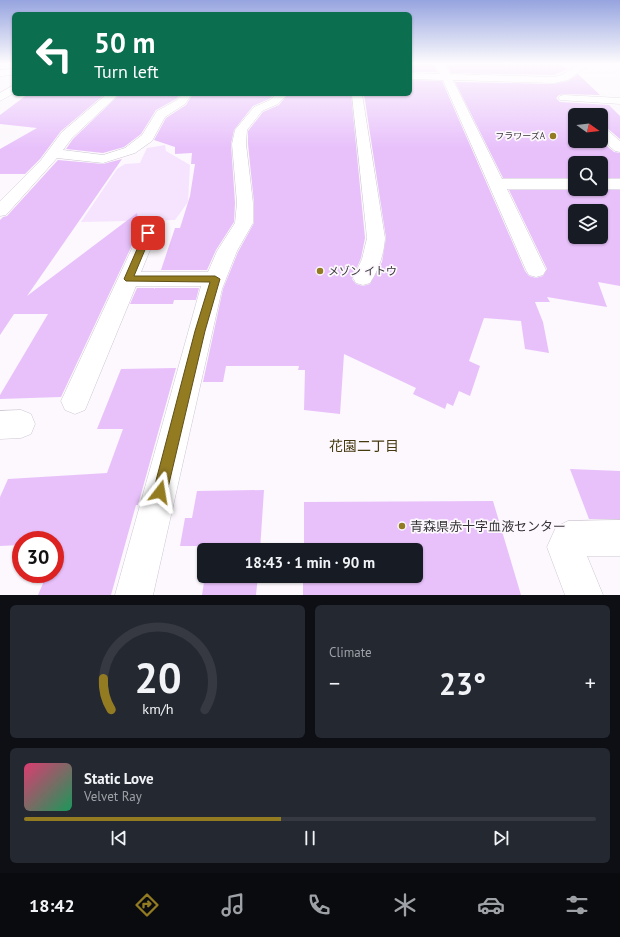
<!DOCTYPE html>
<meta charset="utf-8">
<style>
:root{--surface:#171b24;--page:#242831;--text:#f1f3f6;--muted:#9ea1a6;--line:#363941;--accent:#937b22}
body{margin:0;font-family:"PT Sans","Noto Sans JP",sans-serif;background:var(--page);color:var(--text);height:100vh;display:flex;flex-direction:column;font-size:15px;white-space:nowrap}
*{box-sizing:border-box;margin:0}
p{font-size:13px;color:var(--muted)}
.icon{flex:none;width:22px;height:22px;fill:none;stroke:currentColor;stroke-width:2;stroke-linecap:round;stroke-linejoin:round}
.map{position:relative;height:595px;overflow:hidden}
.panel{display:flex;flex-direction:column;gap:10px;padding:10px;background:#0d0f14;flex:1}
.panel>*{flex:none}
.banner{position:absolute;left:12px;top:12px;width:400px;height:84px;border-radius:6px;box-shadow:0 1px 3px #0004;background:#0b6e4f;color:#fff;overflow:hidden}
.needle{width:26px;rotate:104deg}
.controls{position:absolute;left:568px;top:108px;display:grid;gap:8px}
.controls a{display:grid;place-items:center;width:40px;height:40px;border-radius:6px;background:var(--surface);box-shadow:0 1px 3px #0004;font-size:20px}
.speed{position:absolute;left:12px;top:531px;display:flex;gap:8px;font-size:20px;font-weight:700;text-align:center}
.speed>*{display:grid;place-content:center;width:52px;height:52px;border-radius:50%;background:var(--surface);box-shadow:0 1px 3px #0004;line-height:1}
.speed .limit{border:6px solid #d22;background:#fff;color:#111}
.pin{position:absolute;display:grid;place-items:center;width:34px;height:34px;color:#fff;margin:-17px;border-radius:8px;box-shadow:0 2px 6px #0006}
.me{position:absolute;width:44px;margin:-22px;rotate:14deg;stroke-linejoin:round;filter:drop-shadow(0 0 3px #0008)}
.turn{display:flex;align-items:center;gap:14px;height:84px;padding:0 16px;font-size:18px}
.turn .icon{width:52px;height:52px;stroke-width:2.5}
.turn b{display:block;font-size:28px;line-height:34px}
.big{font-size:30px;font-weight:800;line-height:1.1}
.panel .widget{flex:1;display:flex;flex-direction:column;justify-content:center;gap:6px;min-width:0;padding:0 14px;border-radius:6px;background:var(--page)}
.panel .dial{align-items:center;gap:0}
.dial svg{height:104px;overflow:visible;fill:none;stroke:var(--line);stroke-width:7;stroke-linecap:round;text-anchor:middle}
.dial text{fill:var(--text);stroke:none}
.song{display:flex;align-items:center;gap:12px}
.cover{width:48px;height:48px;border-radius:6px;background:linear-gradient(135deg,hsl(340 70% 55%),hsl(150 70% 35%))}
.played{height:4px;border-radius:2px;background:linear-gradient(90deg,var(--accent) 45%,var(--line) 45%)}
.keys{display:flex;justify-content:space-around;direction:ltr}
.heat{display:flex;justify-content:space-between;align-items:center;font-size:22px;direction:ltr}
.panel .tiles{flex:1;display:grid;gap:10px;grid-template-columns:1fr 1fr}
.widget:last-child{grid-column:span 2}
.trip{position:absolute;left:197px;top:543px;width:226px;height:40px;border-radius:6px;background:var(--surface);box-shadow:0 1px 3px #0004;font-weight:800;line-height:40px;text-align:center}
.dock{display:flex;height:64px;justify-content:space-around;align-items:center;background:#090b0e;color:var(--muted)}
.dock .icon{width:28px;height:28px}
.dock .active{color:var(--accent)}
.dock b{font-size:18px;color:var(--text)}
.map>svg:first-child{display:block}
</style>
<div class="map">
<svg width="620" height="595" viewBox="0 0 620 595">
<rect width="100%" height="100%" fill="#fcf8fd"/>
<!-- green -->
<path fill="#f6e4fe" d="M 165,145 L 166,151 L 190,165 L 188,202 L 175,220 L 81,222 L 117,169 L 125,164 L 140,163 L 147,148 Z"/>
<!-- building -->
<g fill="#e8c1fb" fill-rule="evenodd">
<path d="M 410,64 L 433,64 L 437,72 L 410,72 Z"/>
<path d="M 446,64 L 558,64 L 568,69 L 554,75 L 451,73 Z"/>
<path d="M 578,74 L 600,95 L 564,94 L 559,95 L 556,98 L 560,102 L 609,105 L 620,116 L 620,139 L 607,128 L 601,127 L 601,115 L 575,115 L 575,141 L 601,141 L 614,152 L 620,153 L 620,178 L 601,178 L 601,163 L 575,163 L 575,178 L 503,178 L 455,82 L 554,84 L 568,81 Z"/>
<path d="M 410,80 L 442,81 L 525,271 L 529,276 L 536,278 L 543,276 L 547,269 L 509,190 L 575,190 L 576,189 L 620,190 L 620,286 L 598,282 L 607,307 L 547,297 L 550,302 L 535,302 L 543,322 L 549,353 L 525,349 L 521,321 L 484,318 L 469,361 L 480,366 L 470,396 L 459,391 L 453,406 L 447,403 L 445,409 L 413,394 L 416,388 L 344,354 L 340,414 L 304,410 L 305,370 L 298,370 L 299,366 L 226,366 L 223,382 L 203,382 L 223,289 L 238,252 L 254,223 L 254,203 L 248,144 L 248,131 L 263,112 L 279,105 L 288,94 L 351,94 L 365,238 L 361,258 L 352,279 L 356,284 L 363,286 L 370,284 L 382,262 L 386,238 L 364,94 L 410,94 ZM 575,211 L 601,211 L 601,237 L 575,237 Z"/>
<path d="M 28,94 L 105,94 L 61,131 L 40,159 L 25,174 L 0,174 L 0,149 L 37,128 L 0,124 L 0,115 Z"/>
<path d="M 120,94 L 180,94 L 176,99 L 156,110 L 141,134 L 124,147 L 103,153 L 66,149 L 73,139 Z"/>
<path d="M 193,94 L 274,94 L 269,99 L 253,106 L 234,130 L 231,144 L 235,203 L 234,222 L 216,250 L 207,270 L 161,270 L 175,228 L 180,228 L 190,196 L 195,164 L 191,164 L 192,153 L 175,154 L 175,147 L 154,140 L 166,118 L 186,105 Z"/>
<path d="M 122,159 L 27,296 L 137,213 L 140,228 L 61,397 L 0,399 L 0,395 L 48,314 L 14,314 L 0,335 L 0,220 L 3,217 L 7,216 L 58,160 L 103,164 Z"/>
<path d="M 137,288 L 154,288 L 155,289 L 155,288 L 199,288 L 196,300 L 174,300 L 173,304 L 130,304 Z"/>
<path d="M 176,368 L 138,505 L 136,505 L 111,595 L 38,595 L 47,574 L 55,574 L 55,552 L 59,542 L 55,542 L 55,540 L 21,540 L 21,545 L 0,546 L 0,497 L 8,479 L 107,473 L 123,429 L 97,429 L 121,369 Z"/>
<path d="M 570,469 L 620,471 L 620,519 L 589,519 Z"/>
<path d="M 264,490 L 260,550 L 204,550 L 205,546 L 180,546 L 185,518 L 192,518 L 197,491 Z"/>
<path d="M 493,501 L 521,595 L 303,595 L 303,576 L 416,576 L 416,550 L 304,550 L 304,502 Z"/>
<path d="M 205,576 L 258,576 L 256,595 L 202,595 Z"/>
</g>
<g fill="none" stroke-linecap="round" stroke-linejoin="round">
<defs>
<g id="minor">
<path d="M 434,64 L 444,64 L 450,74 L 554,77 C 570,74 572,64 590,64 L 568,80 L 554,83 L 453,80 L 502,179 L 575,179 L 575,189 L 507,189 L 546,270 L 543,275 L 536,277 L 529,275 L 526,270 L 443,80 L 410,79 L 410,73 L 440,74 Z"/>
<path d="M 14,69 L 14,75 L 0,76 L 0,70 Z"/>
<path d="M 14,85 L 14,93 L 0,101 L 0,93 Z"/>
<path d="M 107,94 L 119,94 L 72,138 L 63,150 L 103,155 L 125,148 L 142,135 L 157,111 L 177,100 L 182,94 L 192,94 L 185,104 L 165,117 L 152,141 L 135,153 L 103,163 L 57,158 L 6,215 L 0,216 L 0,201 L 41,160 L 62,132 Z"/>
<path d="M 276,94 L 287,94 L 278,104 L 262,111 L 247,130 L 246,144 L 253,203 L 253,223 L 237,251 L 222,289 L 153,595 L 115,595 L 201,286 L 136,286 L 85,410 L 75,414 L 65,410 L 61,401 L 141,229 L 148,227 L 155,229 L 157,233 L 141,272 L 208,272 L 217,251 L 235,223 L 237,203 L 232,144 L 235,130 L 254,107 L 270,100 Z"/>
<path d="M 352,94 L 362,94 L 385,238 C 384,254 379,269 370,283 L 363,285 L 356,283 L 353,278 L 362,259 L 367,238 Z"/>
<path d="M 564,95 L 620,98 L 620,104 L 560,100 L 558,98 L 560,96 Z"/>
<path d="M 601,128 L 606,129 L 620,141 L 620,152 L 615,151 L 601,139 Z"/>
<rect x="601" y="179" width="19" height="10"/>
<path d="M 21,410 L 31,414 L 35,424 L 31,434 L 21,438 L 0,439 L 0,411 Z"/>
<path d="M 620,520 L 620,556 L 587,556 L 603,595 L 565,595 L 547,547 L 556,527 L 568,521 Z"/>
</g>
</defs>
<!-- minor casing -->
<use href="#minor" stroke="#cec6d3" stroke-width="1"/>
<!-- minor -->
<use href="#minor" fill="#fff" fill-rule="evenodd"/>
</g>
<!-- sky -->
<linearGradient id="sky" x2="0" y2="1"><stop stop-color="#96a4df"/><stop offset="0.43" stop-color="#fefcfe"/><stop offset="1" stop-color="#fefcfe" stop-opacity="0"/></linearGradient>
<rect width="620" height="148" fill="url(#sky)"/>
<!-- route -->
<path fill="#937b22" stroke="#605016" d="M 145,231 L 148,231 L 152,233 L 134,276 L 215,276 L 220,279 L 205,331 L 167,492 L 165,497 L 160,499 L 155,497 L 153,492 L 195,331 L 210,282 L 126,281 L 124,279 Z"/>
<!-- markers -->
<g fill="#937b22" stroke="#fcf8fd" stroke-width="1.5">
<circle cx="553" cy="136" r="4"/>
<circle cx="320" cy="271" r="4"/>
<circle cx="402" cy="526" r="4"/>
</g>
<g text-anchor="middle" stroke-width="3.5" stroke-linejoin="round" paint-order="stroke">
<!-- far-poi labels -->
<g font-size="9" fill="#373439" stroke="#fcf8fd" text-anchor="end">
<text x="545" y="139">フラワーズA</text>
</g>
<!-- poi labels -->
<g font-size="11" fill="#373439" stroke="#fcf8fd" text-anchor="start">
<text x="328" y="275">メゾン イトウ</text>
</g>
<!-- near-poi labels -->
<g font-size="13" fill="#373439" stroke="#fcf8fd" text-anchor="start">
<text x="410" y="531">青森県赤十字血液センター</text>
</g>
<!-- near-neighbourhood labels -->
<g font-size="14" fill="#453910" stroke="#fcf8fd">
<text x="364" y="451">花園二丁目</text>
</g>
</g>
</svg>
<div class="controls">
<a><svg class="needle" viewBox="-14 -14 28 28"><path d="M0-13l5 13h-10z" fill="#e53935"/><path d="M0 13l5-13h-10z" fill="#9ea1a6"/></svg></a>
<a><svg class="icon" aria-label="search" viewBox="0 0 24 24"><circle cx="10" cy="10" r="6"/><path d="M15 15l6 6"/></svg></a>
<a><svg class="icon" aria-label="layers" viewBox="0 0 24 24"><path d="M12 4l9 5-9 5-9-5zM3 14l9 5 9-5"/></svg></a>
</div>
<div class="speed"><div class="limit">30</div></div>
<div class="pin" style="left:148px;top:233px;background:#d93025"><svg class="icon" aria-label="arrive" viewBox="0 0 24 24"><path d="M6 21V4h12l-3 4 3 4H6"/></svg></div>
<svg class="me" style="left:160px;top:492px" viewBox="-20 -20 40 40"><path d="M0-17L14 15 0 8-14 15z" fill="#937b22" stroke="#fff" stroke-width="4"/></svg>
<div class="trip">18:43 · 1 min · 90 m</div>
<div class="banner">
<div class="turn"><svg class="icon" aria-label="left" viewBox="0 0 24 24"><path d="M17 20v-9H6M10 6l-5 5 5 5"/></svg><div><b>50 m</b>Turn left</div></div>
</div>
</div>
<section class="panel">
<div class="tiles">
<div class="widget dial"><svg viewBox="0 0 100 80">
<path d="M14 69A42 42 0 1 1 86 69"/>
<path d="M14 69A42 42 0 0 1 8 45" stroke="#937b22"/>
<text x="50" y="56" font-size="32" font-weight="700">20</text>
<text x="50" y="72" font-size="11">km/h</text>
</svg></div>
<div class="widget"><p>Climate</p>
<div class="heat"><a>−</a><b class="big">23°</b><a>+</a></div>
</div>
<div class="widget">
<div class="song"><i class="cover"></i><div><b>Static Love</b><p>Velvet Ray</p></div></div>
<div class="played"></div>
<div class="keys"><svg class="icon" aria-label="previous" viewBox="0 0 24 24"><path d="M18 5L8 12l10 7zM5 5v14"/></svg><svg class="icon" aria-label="pause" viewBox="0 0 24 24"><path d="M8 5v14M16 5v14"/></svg><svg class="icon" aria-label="next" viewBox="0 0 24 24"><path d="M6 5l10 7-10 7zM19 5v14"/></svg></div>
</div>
</div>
</section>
<nav class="dock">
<b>18:42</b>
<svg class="icon active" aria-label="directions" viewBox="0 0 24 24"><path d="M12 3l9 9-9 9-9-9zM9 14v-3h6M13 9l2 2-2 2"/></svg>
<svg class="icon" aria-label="music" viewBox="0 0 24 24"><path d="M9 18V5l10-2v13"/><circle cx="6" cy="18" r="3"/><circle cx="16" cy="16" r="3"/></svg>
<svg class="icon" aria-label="phone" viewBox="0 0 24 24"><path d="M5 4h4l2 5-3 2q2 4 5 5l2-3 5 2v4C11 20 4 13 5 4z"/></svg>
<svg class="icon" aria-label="climate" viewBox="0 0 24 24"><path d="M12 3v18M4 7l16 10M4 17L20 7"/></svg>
<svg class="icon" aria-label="car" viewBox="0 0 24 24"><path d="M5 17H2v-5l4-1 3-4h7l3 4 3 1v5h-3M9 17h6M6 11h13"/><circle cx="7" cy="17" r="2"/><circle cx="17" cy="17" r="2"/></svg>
<svg class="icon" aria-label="filters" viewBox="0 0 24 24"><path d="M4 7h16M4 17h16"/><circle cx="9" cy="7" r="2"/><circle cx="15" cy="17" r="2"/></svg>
</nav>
